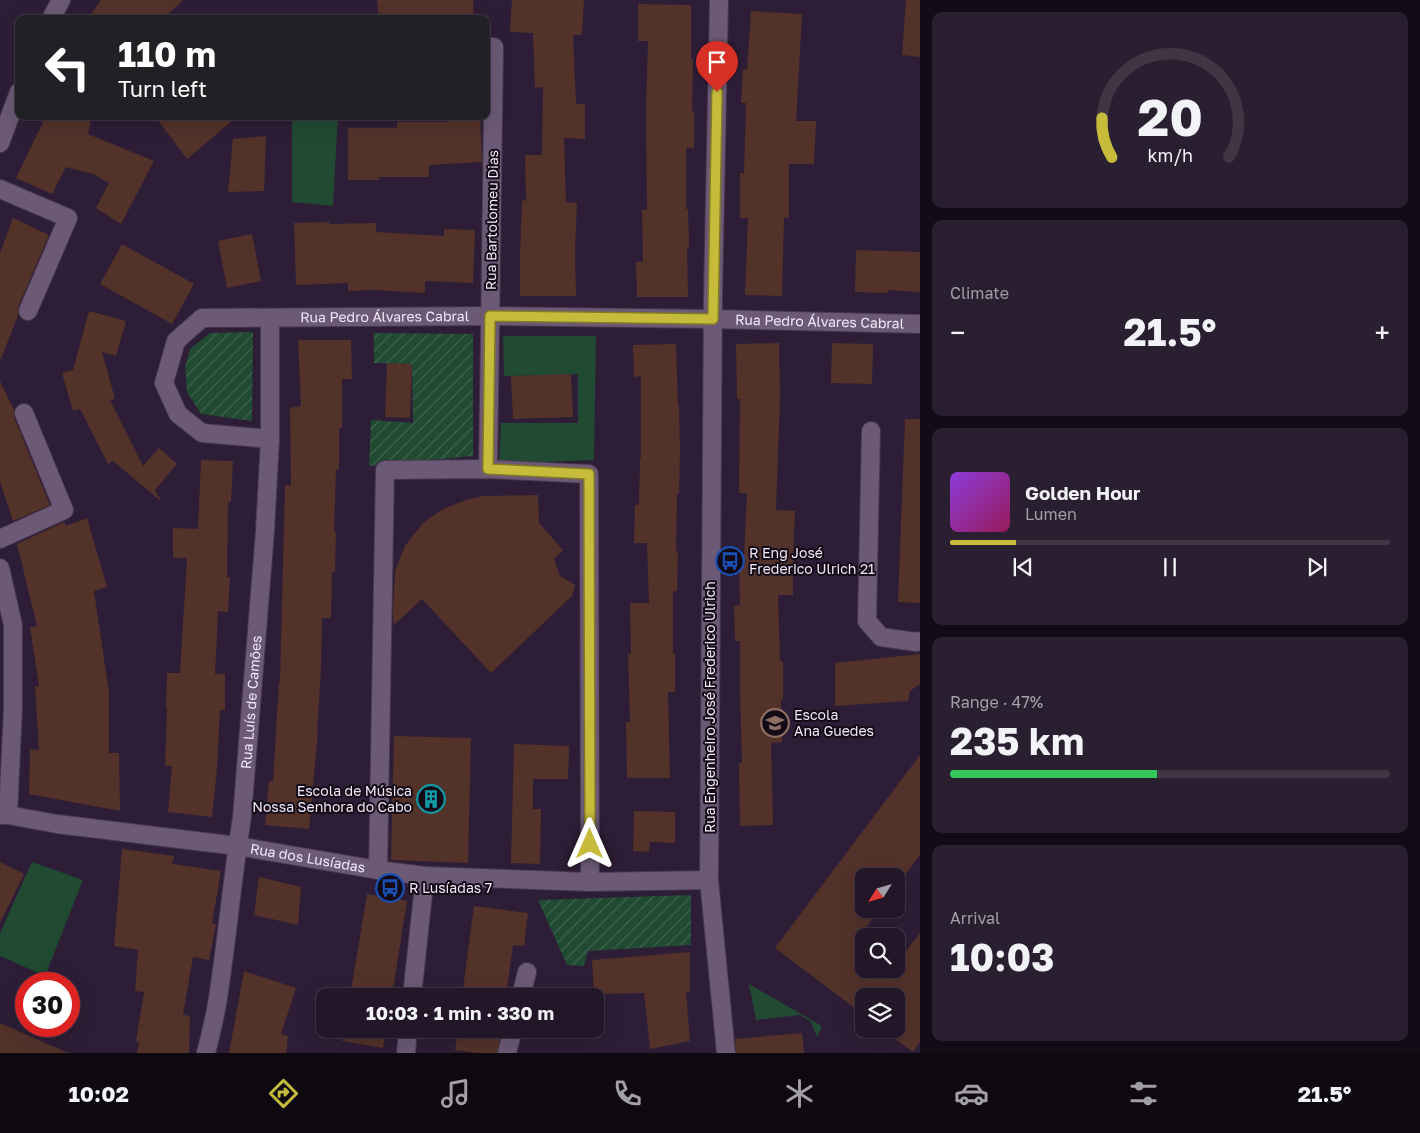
<!DOCTYPE html>
<meta charset="utf-8">
<style>
:root{--surface:#221628;--page:#2a1f30;--text:#f1f3f6;--muted:#a29fa8;--line:#3f3545;--accent:#c7bb3c}
body{margin:0;font-family:"Golos Text",sans-serif;background:var(--page);color:var(--text);height:100vh;display:flex;flex-direction:column;font-size:19px;white-space:nowrap}
*{box-sizing:border-box;margin:0}
p{font-size:16px;color:var(--muted)}
.icon{flex:none;width:28px;height:28px;fill:none;stroke:currentColor;stroke-width:2;stroke-linecap:round;stroke-linejoin:round}
.map{position:relative;flex:1;overflow:hidden}
.drawer{display:flex;flex-direction:column;gap:12px;padding:12px;background:#130c16;width:500px}
.drawer>*{flex:none}
.banner{position:absolute;left:15px;top:15px;width:475px;height:105px;border-radius:10px;box-shadow:0 5px 20px #0002,0 0 0 1px var(--line);background:#202124;color:#fff;overflow:hidden}
.needle{width:32px;rotate:233deg}
.tools{position:absolute;left:855px;top:868px;display:grid;gap:10px}
.tools a{display:grid;place-items:center;width:50px;height:50px;border-radius:10px;background:var(--surface);box-shadow:0 5px 20px #0002,0 0 0 1px var(--line);font-size:25px}
.speed{position:absolute;left:15px;top:972px;display:flex;gap:10px;font-size:25px;font-weight:700;text-align:center}
.speed>*{display:grid;place-content:center;width:65px;height:65px;border-radius:50%;background:var(--surface);box-shadow:0 5px 20px #0002,0 0 0 1px var(--line);line-height:1}
.speed .limit{border:8px solid #d22;background:#fff;color:#111}
.pin{position:absolute;display:grid;place-items:center;width:42px;height:42px;color:#fff;margin:-51px -21px;border-radius:50% 50% 50% 0;rotate:-45deg;box-shadow:0 0 5px #0007}
.pin .icon{rotate:45deg}
.me{position:absolute;width:55px;margin:-28px;rotate:0deg;stroke-linejoin:round;filter:drop-shadow(0 0 4px #0008)}
.turn{display:flex;align-items:center;gap:18px;height:105px;padding:0 20px;font-size:22px}
.turn .icon{width:65px;height:65px;stroke-width:2.5}
.turn b{display:block;font-size:35px;line-height:42px}
.big{font-size:38px;font-weight:700;line-height:1.1}
.drawer .tile{flex:1;display:flex;flex-direction:column;justify-content:center;gap:8px;min-width:0;padding:0 18px;border-radius:10px;background:var(--page)}
.drawer .dial{align-items:center;gap:0}
.dial svg{height:130px;overflow:visible;fill:none;stroke:var(--line);stroke-width:7;stroke-linecap:round;text-anchor:middle}
.dial text{fill:var(--text);stroke:none}
.song{display:flex;align-items:center;gap:15px}
.cover{width:60px;height:60px;border-radius:8px;background:linear-gradient(135deg,hsl(270 70% 55%),hsl(330 70% 35%))}
.played{height:5px;border-radius:2px;background:linear-gradient(90deg,var(--accent) 15%,var(--line) 15%)}
.keys{display:flex;justify-content:space-around;direction:ltr}
.heat{display:flex;justify-content:space-between;align-items:center;font-size:28px;direction:ltr}
.charge{height:8px;border-radius:4px;background:linear-gradient(90deg,#34c759 47%,var(--line) 0)}
.trip{position:absolute;left:316px;top:988px;width:288px;height:50px;border-radius:10px;background:var(--surface);box-shadow:0 5px 20px #0002,0 0 0 1px var(--line);font-weight:700;line-height:50px;text-align:center}
.tab-bar{display:flex;height:80px;justify-content:space-around;align-items:center;background:#0e0910;color:var(--muted)}
.tab-bar .icon{width:35px;height:35px}
.tab-bar .current{color:var(--accent)}
.tab-bar b{font-size:22px;color:var(--text)}
main{display:flex;flex:1;min-height:0}
.map>svg:first-child{display:block}
</style>
<main>
<div class="map">
<svg width="920" height="1053" viewBox="0 0 920 1053">
<defs>
<pattern id="garden-furrows" width="10" height="10" patternUnits="userSpaceOnUse" patternTransform="scale(1.25)"><rect width="10" height="10" fill="#204a31"/><path d="M-1 1l2-2M0 10L10 0M9 11l2-2" fill="none" stroke="#416450"/></pattern>
</defs>
<rect width="100%" height="100%" fill="#2e1d36"/>
<!-- grass -->
<g fill="#204a31">
<path d="M 292,116 L 338,116 L 333,206 L 292,202 Z"/>
<path d="M 503,336 L 596,336 L 594,460 L 499,464 L 501,423 L 578,423 L 578,374 L 504,376 Z"/>
<path d="M 32,862 L 83,880 L 45,976 L 0,956 L 0,933 Z"/>
<path d="M 749,984 L 822,1026 L 817,1037 L 811,1022 L 800,1015 L 756,1020 Z"/>
</g>
<!-- garden -->
<g fill="url(#garden-furrows)">
<path d="M 253,332 L 252,421 L 201,414 L 187,392 L 185,367 L 190,349 L 210,333 Z"/>
<path d="M 374,333 L 473,334 L 473,456 L 369,466 L 371,420 L 413,423 L 412,364 L 374,363 Z"/>
<path d="M 691,895 L 691,945 L 588,951 L 584,966 L 567,965 L 538,900 Z"/>
</g>
<!-- building -->
<g fill="#53322a">
<path d="M 101,0 L 183,0 L 163,19 L 88,19 Z"/>
<path d="M 377,0 L 473,0 L 474,19 L 379,19 Z"/>
<path d="M 512,0 L 584,0 L 582,35 L 573,35 L 576,104 L 585,104 L 585,139 L 564,138 L 566,202 L 577,203 L 575,251 L 576,296 L 520,296 L 520,254 L 522,200 L 526,201 L 525,155 L 542,155 L 543,87 L 535,88 L 533,33 L 510,32 Z"/>
<path d="M 906,0 L 920,0 L 920,57 L 902,55 Z"/>
<path d="M 638,4 L 691,5 L 691,59 L 693,59 L 692,111 L 694,111 L 694,148 L 686,148 L 686,209 L 688,209 L 689,246 L 687,247 L 688,297 L 637,297 L 636,262 L 643,262 L 642,210 L 647,210 L 646,111 L 648,41 L 638,41 Z"/>
<path d="M 751,11 L 802,14 L 796,121 L 816,121 L 814,164 L 789,164 L 789,218 L 784,218 L 782,296 L 745,295 L 748,218 L 740,218 L 740,173 L 744,173 L 746,103 L 741,103 L 743,70 L 747,70 Z"/>
<path d="M 46,116 L 92,116 L 88,134 L 154,161 L 121,224 L 96,208 L 109,183 L 93,174 L 66,167 L 52,194 L 16,178 Z"/>
<path d="M 155,116 L 238,116 L 187,159 Z"/>
<path d="M 448,116 L 480,116 L 482,162 L 429,165 L 429,177 L 379,177 L 379,180 L 348,180 L 348,128 L 397,128 L 397,122 L 448,122 Z"/>
<path d="M 266,136 L 264,191 L 228,192 L 233,139 Z"/>
<path d="M 13,218 L 49,235 L 18,307 L 18,315 L 1,359 L 0,359 L 0,253 Z"/>
<path d="M 329,222 L 329,224 L 376,223 L 376,232 L 444,236 L 444,229 L 475,230 L 473,283 L 425,281 L 425,293 L 374,290 L 348,291 L 348,283 L 296,285 L 294,223 Z"/>
<path d="M 252,234 L 261,281 L 227,288 L 218,241 Z"/>
<path d="M 122,244 L 194,284 L 172,324 L 100,284 Z"/>
<path d="M 856,250 L 920,252 L 920,292 L 889,290 L 888,293 L 855,292 Z"/>
<path d="M 89,311 L 126,321 L 116,356 L 102,352 L 115,399 L 110,400 L 143,466 L 159,448 L 177,464 L 155,490 L 162,502 L 113,461 L 108,464 L 80,409 L 73,411 L 62,373 L 73,370 Z"/>
<path d="M 298,340 L 351,340 L 352,379 L 342,379 L 342,428 L 339,428 L 339,470 L 336,470 L 334,532 L 336,532 L 335,572 L 332,572 L 331,618 L 322,618 L 321,669 L 317,732 L 318,732 L 309,829 L 265,825 L 269,781 L 273,782 L 279,682 L 280,682 L 285,485 L 291,486 L 290,408 L 301,406 Z"/>
<path d="M 779,343 L 780,398 L 776,510 L 795,511 L 793,560 L 793,595 L 778,595 L 780,661 L 783,661 L 783,699 L 781,699 L 782,742 L 771,743 L 773,825 L 740,826 L 739,763 L 742,763 L 740,691 L 740,641 L 735,641 L 734,606 L 740,605 L 739,556 L 744,556 L 747,493 L 739,493 L 740,399 L 737,399 L 736,344 Z"/>
<path d="M 832,343 L 873,344 L 872,384 L 831,383 Z"/>
<path d="M 676,344 L 678,406 L 679,406 L 680,451 L 679,494 L 677,494 L 676,551 L 678,551 L 677,591 L 673,591 L 673,654 L 675,654 L 675,692 L 668,692 L 670,778 L 627,778 L 626,722 L 630,722 L 628,654 L 631,654 L 630,603 L 649,603 L 647,543 L 634,543 L 635,505 L 639,505 L 640,458 L 641,458 L 641,376 L 634,377 L 633,345 Z"/>
<path d="M 387,363 L 412,364 L 410,418 L 385,417 Z"/>
<path d="M 571,374 L 573,417 L 513,419 L 511,376 Z"/>
<path d="M 0,381 L 14,410 L 14,417 L 50,505 L 13,521 L 0,482 Z"/>
<path d="M 905,419 L 920,419 L 920,603 L 898,602 Z"/>
<path d="M 201,460 L 233,461 L 231,502 L 228,502 L 227,577 L 230,577 L 228,612 L 218,611 L 215,674 L 225,674 L 225,710 L 220,710 L 217,768 L 212,817 L 168,812 L 172,766 L 165,766 L 167,708 L 166,708 L 167,673 L 180,673 L 187,558 L 173,558 L 173,528 L 198,529 Z"/>
<path d="M 538,495 L 539,523 L 563,550 L 554,559 L 560,576 L 575,585 L 572,596 L 491,673 L 422,599 L 394,625 L 393,612 L 395,571 L 405,546 L 423,523 L 443,509 L 466,500 L 483,496 Z"/>
<path d="M 87,518 L 107,587 L 94,591 L 109,693 L 109,753 L 119,753 L 120,811 L 29,794 L 30,749 L 39,750 L 35,686 L 39,686 L 30,627 L 37,626 L 17,544 L 64,522 L 66,526 Z"/>
<path d="M 920,654 L 920,684 L 910,691 L 908,701 L 835,706 L 835,663 Z"/>
<path d="M 394,736 L 471,738 L 468,863 L 391,860 Z"/>
<path d="M 514,744 L 569,746 L 568,779 L 533,779 L 533,809 L 541,809 L 540,864 L 511,863 Z"/>
<path d="M 920,755 L 920,855 L 896,887 L 896,876 L 864,876 L 864,909 L 880,909 L 859,936 L 864,940 L 864,969 L 896,969 L 896,964 L 920,933 L 920,1042 L 913,1052 L 882,1029 L 896,1029 L 896,996 L 864,996 L 864,1015 L 775,948 Z"/>
<path d="M 634,811 L 675,812 L 675,843 L 650,842 L 649,852 L 633,851 Z"/>
<path d="M 122,849 L 174,856 L 172,864 L 221,871 L 212,923 L 216,924 L 209,960 L 193,957 L 183,1015 L 190,1016 L 189,1053 L 137,1053 L 139,1042 L 136,1041 L 144,992 L 135,991 L 138,950 L 114,946 Z"/>
<path d="M 0,862 L 24,874 L 0,923 Z"/>
<path d="M 259,877 L 301,887 L 298,925 L 254,915 Z"/>
<path d="M 367,894 L 407,901 L 392,996 L 350,996 Z"/>
<path d="M 474,906 L 528,913 L 524,946 L 513,945 L 506,996 L 462,996 Z"/>
<path d="M 690,952 L 690,992 L 686,992 L 690,1041 L 650,1049 L 644,993 L 594,994 L 592,960 Z"/>
<path d="M 244,971 L 296,988 L 281,1034 L 288,1036 L 286,1053 L 229,1053 Z"/>
<path d="M 0,1023 L 68,1053 L 0,1053 Z"/>
<path d="M 345,1029 L 386,1029 L 383,1048 L 342,1041 Z"/>
<path d="M 458,1029 L 502,1029 L 497,1053 L 477,1053 L 455,1050 Z"/>
<path d="M 802,1033 L 804,1053 L 736,1053 L 735,1039 Z"/>
</g>
<g fill="none" stroke-linecap="round" stroke-linejoin="round">
<defs>
<g id="minor">
<path d="M 719,0 L 713,296 L 709,880 L 726,1053"/>
<path d="M 51,19 L 61,0"/>
<path d="M 486,47 L 494,47 L 488,469"/>
<path d="M 0,143 L 19,92"/>
<path d="M 0,189 L 68,218 L 28,311"/>
<path d="M 871,431 L 867,621 L 881,637 L 916,642 L 920,641"/>
<path id="s1" d="M 270,439 L 202,433 L 178,414 L 164,383 L 176,341 L 202,318 L 490,316 L 713,319 L 920,324"/>
<path d="M 0,539 L 64,510 L 24,413"/>
<path d="M 0,568 L 13,625 L 13,708 L 8,815"/>
<path id="s2" d="M 0,815 L 8,815 L 57,824 L 237,846 L 378,870 L 425,876 L 590,882 L 709,880"/>
<path d="M 378,870 L 385,470 L 488,469 L 589,474 L 590,882"/>
<path d="M 412,996 L 425,876"/>
<path d="M 521,996 L 527,972"/>
<path id="s3" d="M 206,1053 C 210,1037 214,1021 217,1004 C 227,942 232,879 242,817 L 265,531 L 270,439 L 270,318"/>
<path d="M 406,1053 L 408,1029"/>
<path d="M 507,1053 L 513,1029"/>
</g>
</defs>
<!-- minor casing -->
<use href="#minor" stroke="#46384d" stroke-width="20"/>
<!-- minor -->
<use href="#minor" stroke="#6b5975" stroke-width="18"/>
</g>
<g fill="none" stroke-linecap="round" stroke-linejoin="round">
<defs>
<path id="route" d="M 590,844 L 589,474 L 488,469 L 490,316 L 713,319 L 717,92"/>
</defs>
<!-- route casing -->
<use href="#route" stroke="#817a27" stroke-width="12"/>
<!-- route -->
<use href="#route" stroke="#c7bb3c" stroke-width="9"/>
</g>
<!-- icons -->
<defs>
<symbol id="bus-ring" viewBox="-11 -11 22 22"><circle r="9.5" fill="#120b16" stroke="#1a4fb4" stroke-width="1.5"/><path d="M-5-6H5V4H4V6H2V4H-2V6H-4V4H-5ZM-3.5-4V0h7V-4ZM-3.5 1.2v1.5H-2V1.2ZM2 1.2v1.5H3.5V1.2Z" fill="#1a4fb4"/></symbol>
<symbol id="school-ring" viewBox="-11 -11 22 22"><circle r="9.5" fill="#120b16" stroke="#8d6e63" stroke-width="1.5"/><path d="M0-5L7-2L0 1L-7-2ZM-4 1L0 2.5L4 1V4Q0 6-4 4Z" fill="#8d6e63"/></symbol>
<symbol id="building-ring" viewBox="-11 -11 22 22"><circle r="9.5" fill="#120b16" stroke="#0f9aa8" stroke-width="1.5"/><path d="M-4-6H4V6H1V3H-1V6H-4ZM-2.5-4.3h1.7v1.8h-1.7ZM.8-4.3h1.7v1.8H.8ZM-2.5-1h1.7V.8h-1.7ZM.8-1h1.7V.8H.8Z" fill="#0f9aa8"/></symbol>
</defs>
<g fill-rule="evenodd">
<use href="#bus-ring" x="714" y="545" width="32" height="32"/>
<use href="#school-ring" x="759" y="707" width="32" height="32"/>
<use href="#building-ring" x="415" y="783" width="32" height="32"/>
<use href="#bus-ring" x="374" y="872" width="32" height="32"/>
</g>
<g text-anchor="middle" stroke-width="4" stroke-linejoin="round" paint-order="stroke">
<!-- street labels -->
<g font-size="14" fill="#f2e7f8" stroke="#120b16">
<text transform="translate(492 220) rotate(-89)" y="5">Rua Bartolomeu Dias</text>
<text dy="5" stroke="none"><textPath href="#s1" startOffset="394">Rua Pedro Álvares Cabral</textPath></text>
<text dy="5" stroke="none"><textPath href="#s1" startOffset="829">Rua Pedro Álvares Cabral</textPath></text>
<text dy="5" stroke="none"><textPath href="#s3" startOffset="354">Rua Luís de Camões</textPath></text>
<text transform="translate(710 707) rotate(-90)" y="5">Rua Engenheiro José Frederico Ulrich</text>
<text dy="5" stroke="none"><textPath href="#s2" startOffset="311">Rua dos Lusíadas</textPath></text>
</g>
<!-- poi labels -->
<g font-size="14" fill="#f2e7f8" stroke="#120b16" text-anchor="start">
<text x="749" y="558">R Eng José<tspan x="749" dy="16">Frederico Ulrich 21</tspan></text>
<text x="794" y="720">Escola<tspan x="794" dy="16">Ana Guedes</tspan></text>
<text x="412" y="796" text-anchor="end">Escola de Música<tspan x="412" dy="16">Nossa Senhora do Cabo</tspan></text>
<text x="409" y="893">R Lusíadas 7</text>
</g>
</g>
</svg>
<div class="tools">
<a><svg class="needle" viewBox="-14 -14 28 28"><path d="M0-13l5 13h-10z" fill="#e53935"/><path d="M0 13l5-13h-10z" fill="#a29fa8"/></svg></a>
<a><svg class="icon" aria-label="search" viewBox="0 0 24 24"><circle cx="10" cy="10" r="6"/><path d="M15 15l6 6"/></svg></a>
<a><svg class="icon" aria-label="layers" viewBox="0 0 24 24"><path d="M12 4l9 5-9 5-9-5zM3 14l9 5 9-5"/></svg></a>
</div>
<div class="speed"><div class="limit">30</div></div>
<div class="pin" style="left:717px;top:92px;background:#d93025"><svg class="icon" aria-label="arrive" viewBox="0 0 24 24"><path d="M6 21V4h12l-3 4 3 4H6"/></svg></div>
<svg class="me" style="left:590px;top:844px" viewBox="-20 -20 40 40"><path d="M0-17L14 15 0 8-14 15z" fill="#c7bb3c" stroke="#fff" stroke-width="4"/></svg>
<div class="trip">10:03 · 1 min · 330 m</div>
<div class="banner">
<div class="turn"><svg class="icon" aria-label="left" viewBox="0 0 24 24"><path d="M17 20v-9H6M10 6l-5 5 5 5"/></svg><div><b>110 m</b>Turn left</div></div>
</div>
</div>
<section class="drawer">
<div class="tile dial"><svg viewBox="0 0 100 80">
<path d="M14 69A42 42 0 1 1 86 69"/>
<path d="M14 69A42 42 0 0 1 8 45" stroke="#c7bb3c"/>
<text x="50" y="56" font-size="32" font-weight="700">20</text>
<text x="50" y="72" font-size="11">km/h</text>
</svg></div>
<div class="tile"><p>Climate</p>
<div class="heat"><a>−</a><b class="big">21.5°</b><a>+</a></div>
</div>
<div class="tile">
<div class="song"><i class="cover"></i><div><b>Golden Hour</b><p>Lumen</p></div></div>
<div class="played"></div>
<div class="keys"><svg class="icon" aria-label="previous" viewBox="0 0 24 24"><path d="M18 5L8 12l10 7zM5 5v14"/></svg><svg class="icon" aria-label="pause" viewBox="0 0 24 24"><path d="M8 5v14M16 5v14"/></svg><svg class="icon" aria-label="next" viewBox="0 0 24 24"><path d="M6 5l10 7-10 7zM19 5v14"/></svg></div>
</div>
<div class="tile"><p>Range · 47%</p><b class="big">235 km</b><div class="charge"></div></div>
<div class="tile"><p>Arrival</p><b class="big">10:03</b></div>
</section>
</main>
<nav class="tab-bar">
<b>10:02</b>
<svg class="icon current" aria-label="directions" viewBox="0 0 24 24"><path d="M12 3l9 9-9 9-9-9zM9 14v-3h6M13 9l2 2-2 2"/></svg>
<svg class="icon" aria-label="music" viewBox="0 0 24 24"><path d="M9 18V5l10-2v13"/><circle cx="6" cy="18" r="3"/><circle cx="16" cy="16" r="3"/></svg>
<svg class="icon" aria-label="phone" viewBox="0 0 24 24"><path d="M5 4h4l2 5-3 2q2 4 5 5l2-3 5 2v4C11 20 4 13 5 4z"/></svg>
<svg class="icon" aria-label="climate" viewBox="0 0 24 24"><path d="M12 3v18M4 7l16 10M4 17L20 7"/></svg>
<svg class="icon" aria-label="car" viewBox="0 0 24 24"><path d="M5 17H2v-5l4-1 3-4h7l3 4 3 1v5h-3M9 17h6M6 11h13"/><circle cx="7" cy="17" r="2"/><circle cx="17" cy="17" r="2"/></svg>
<svg class="icon" aria-label="filters" viewBox="0 0 24 24"><path d="M4 7h16M4 17h16"/><circle cx="9" cy="7" r="2"/><circle cx="15" cy="17" r="2"/></svg>
<b>21.5°</b>
</nav>
